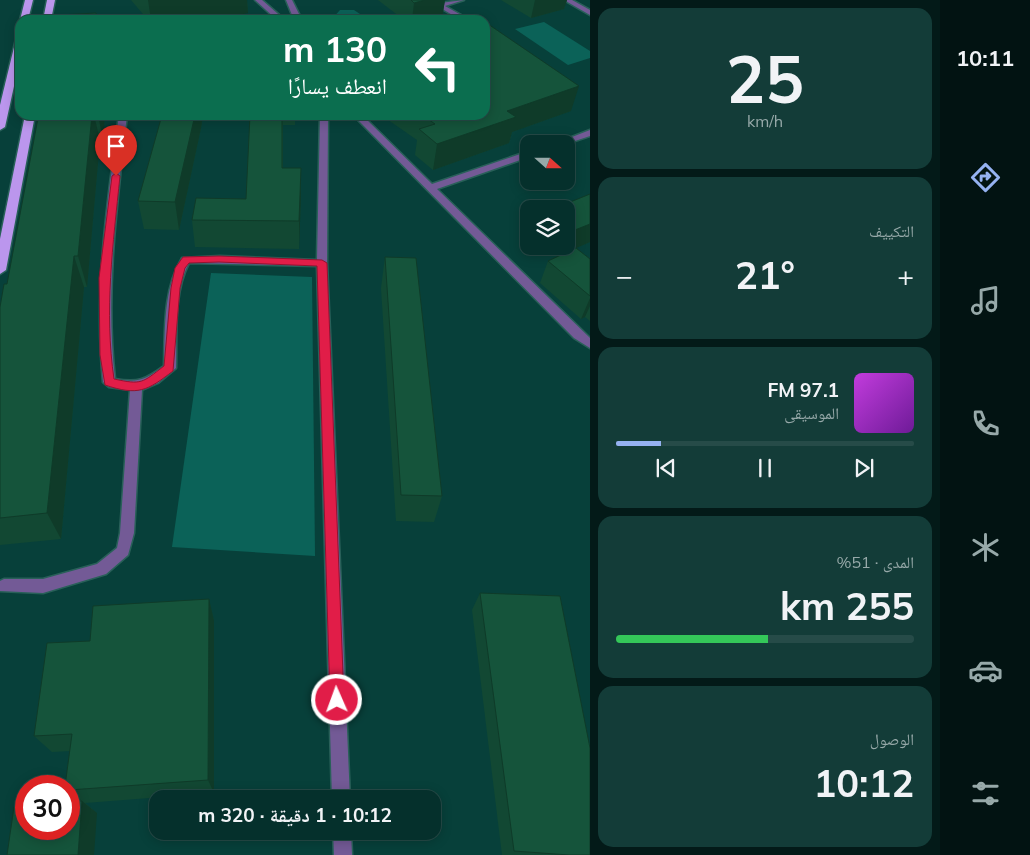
<!DOCTYPE html>
<html lang="ar">
<meta charset="utf-8">
<style>
:root{--surface:#05302c;--page:#133c38;--text:#f1f3f6;--muted:#97a9a9;--line:#264b48;--accent:#95b2f1}
body{margin:0;font-family:Mulish,"Noto Naskh Arabic",sans-serif;background:var(--page);color:var(--text);direction:rtl;height:100vh;display:flex;flex-direction:column;font-size:19px;white-space:nowrap}
*{box-sizing:border-box;margin:0}
p{font-size:16px;color:var(--muted)}
.icon{flex:none;width:28px;height:28px;fill:none;stroke:currentColor;stroke-width:2;stroke-linecap:round;stroke-linejoin:round}
.map{position:relative;flex:1;overflow:hidden;direction:ltr}
.details{display:flex;flex-direction:column;gap:8px;padding:8px;background:#031a18;width:350px}
.details>*{flex:none}
.guide{position:absolute;left:15px;top:15px;width:475px;height:105px;border-radius:15px;box-shadow:0 2px 12px #0003,0 0 0 1px var(--line);direction:rtl;background:#0b6e4f;color:#fff;overflow:hidden}
.needle{width:32px;rotate:111deg}
.fabs{position:absolute;left:520px;top:135px;display:grid;gap:10px}
.fabs a{display:grid;place-items:center;width:55px;height:55px;border-radius:10px;background:var(--surface);box-shadow:0 2px 12px #0003,0 0 0 1px var(--line);font-size:25px}
.speed{position:absolute;left:15px;top:775px;display:flex;gap:10px;font-size:25px;font-weight:700;text-align:center}
.speed>*{display:grid;place-content:center;width:65px;height:65px;border-radius:50%;background:var(--surface);box-shadow:0 2px 12px #0003,0 0 0 1px var(--line);line-height:1}
.speed .limit{border:8px solid #d22;background:#fff;color:#111}
.pin{position:absolute;display:grid;place-items:center;width:42px;height:42px;color:#fff;margin:-51px -21px;border-radius:50% 50% 50% 0;rotate:-45deg;box-shadow:0 0 5px #0007}
.pin .icon{rotate:45deg}
.me{position:absolute;width:55px;margin:-28px;rotate:358deg;stroke-linejoin:round;filter:drop-shadow(0 0 4px #0008)}
.turn{display:flex;align-items:center;gap:18px;height:105px;padding:0 20px;font-size:22px}
.turn .icon{width:65px;height:65px;stroke-width:2.5}
.turn b{display:block;font-size:35px;line-height:42px}
.big{font-size:38px;font-weight:700;line-height:1.1}
.details .widget{flex:1;display:flex;flex-direction:column;justify-content:center;gap:8px;min-width:0;padding:0 18px;border-radius:15px;background:var(--page)}
.details .dial{align-items:center;gap:0}
.dial b{font-size:65px;line-height:1}
.song{display:flex;align-items:center;gap:15px}
.cover{width:60px;height:60px;border-radius:8px;background:linear-gradient(135deg,hsl(290 70% 55%),hsl(280 70% 35%))}
.played{height:5px;border-radius:2px;background:linear-gradient(90deg,var(--accent) 15%,var(--line) 15%)}
.keys{display:flex;justify-content:space-around;direction:ltr}
.heat{display:flex;justify-content:space-between;align-items:center;font-size:28px;direction:ltr}
.charge{height:8px;border-radius:4px;background:linear-gradient(90deg,#34c759 51%,var(--line) 0)}
.trip{position:absolute;left:149px;top:790px;width:292px;height:50px;border-radius:15px;background:var(--surface);box-shadow:0 2px 12px #0003,0 0 0 1px var(--line);font-weight:700;line-height:50px;text-align:center;direction:rtl}
main{display:flex;flex:1;min-height:0}
.menu{display:flex;flex-direction:column;width:90px;justify-content:space-around;align-items:center;background:#021312;color:var(--muted)}
.menu .icon{width:35px;height:35px}
.menu .on{color:var(--accent)}
.menu b{font-size:22px;color:var(--text)}
.map>svg:first-child{display:block}
</style>
<main>
<nav class="menu">
<b>10:11</b>
<svg class="icon on" aria-label="directions" viewBox="0 0 24 24"><path d="M12 3l9 9-9 9-9-9zM9 14v-3h6M13 9l2 2-2 2"/></svg>
<svg class="icon" aria-label="music" viewBox="0 0 24 24"><path d="M9 18V5l10-2v13"/><circle cx="6" cy="18" r="3"/><circle cx="16" cy="16" r="3"/></svg>
<svg class="icon" aria-label="phone" viewBox="0 0 24 24"><path d="M5 4h4l2 5-3 2q2 4 5 5l2-3 5 2v4C11 20 4 13 5 4z"/></svg>
<svg class="icon" aria-label="climate" viewBox="0 0 24 24"><path d="M12 3v18M4 7l16 10M4 17L20 7"/></svg>
<svg class="icon" aria-label="car" viewBox="0 0 24 24"><path d="M5 17H2v-5l4-1 3-4h7l3 4 3 1v5h-3M9 17h6M6 11h13"/><circle cx="7" cy="17" r="2"/><circle cx="17" cy="17" r="2"/></svg>
<svg class="icon" aria-label="filters" viewBox="0 0 24 24"><path d="M4 7h16M4 17h16"/><circle cx="9" cy="7" r="2"/><circle cx="15" cy="17" r="2"/></svg>
</nav>
<section class="details">
<div class="widget dial"><b>25</b><p>km/h</p></div>
<div class="widget"><p>التكييف</p>
<div class="heat"><a>−</a><b class="big">21°</b><a>+</a></div>
</div>
<div class="widget">
<div class="song"><i class="cover"></i><div><b>97.1 FM</b><p>الموسيقى</p></div></div>
<div class="played"></div>
<div class="keys"><svg class="icon" aria-label="previous" viewBox="0 0 24 24"><path d="M18 5L8 12l10 7zM5 5v14"/></svg><svg class="icon" aria-label="pause" viewBox="0 0 24 24"><path d="M8 5v14M16 5v14"/></svg><svg class="icon" aria-label="next" viewBox="0 0 24 24"><path d="M6 5l10 7-10 7zM19 5v14"/></svg></div>
</div>
<div class="widget"><p>المدى · 51%</p><b class="big">255 km</b><div class="charge"></div></div>
<div class="widget"><p>الوصول</p><b class="big">10:12</b></div>
</section>
<div class="map">
<svg width="590" height="855" viewBox="0 0 590 855">
<rect width="100%" height="100%" fill="#07403a"/>
<!-- green -->
<g fill="#0b6258">
<path d="M 340,10 L 354,10 L 363,16 L 358,20 L 331,20 Z"/>
<path d="M 544,22 L 590,51 L 590,58 L 568,65 L 515,29 Z"/>
<path d="M 211,273 L 312,277 L 315,556 L 172,547 Z"/>
</g>
<g fill="none" stroke-linecap="round" stroke-linejoin="round">
<defs>
<g id="minor">
<path d="M 255,0 L 262,0 L 285,20 L 277,20 Z"/>
<path d="M 286,0 L 292,0 L 302,20 L 294,20 Z"/>
<path d="M 427,0 L 435,0 L 440,3 L 464,0 L 445,6 L 470,20 L 461,20 Z"/>
<path d="M 564,0 L 572,0 L 590,10 L 590,15 Z"/>
<path d="M 119,115 L 127,115 C 117,203 105,290 115,379 C 138,383 145,380 164,366 C 165,330 163,289 182,258 L 220,256 L 317,260 L 320,115 L 328,115 L 327,263 L 350,799 L 332,799 L 317,266 L 189,263 C 173,293 177,335 176,368 L 158,383 L 142,390 L 134,533 L 128,555 L 106,574 L 43,593 L 0,591 L 0,581 L 4,579 L 43,579 L 97,564 L 117,548 L 120,533 L 130,390 L 109,387 L 103,382 C 94,292 107,204 119,115 Z"/>
<path d="M 353,115 L 362,115 L 432,184 L 529,151 L 529,157 L 437,189 L 590,338 L 590,348 L 574,338 Z"/>
<path d="M 590,130 L 590,136 L 566,144 L 554,144 Z"/>
<path d="M 333,831 L 351,831 L 352,855 L 334,855 Z"/>
</g>
<g id="highway">
<path d="M 25,0 L 33,0 L 28,20 L 20,20 Z"/>
<path d="M 47,0 L 55,0 L 51,20 L 43,20 Z"/>
<path d="M 20,36 L 20,59 L 5,127 L 0,130 L 0,105 L 16,39 Z"/>
<path d="M 25,115 L 35,115 L 6,270 L 0,274 L 0,239 Z"/>
</g>
</defs>
<!-- minor casing -->
<use href="#minor" stroke="#296059" stroke-width="3"/>
<!-- highway casing -->
<use href="#highway" stroke="#296059" stroke-width="3"/>
<!-- minor -->
<use href="#minor" fill="#735a96" fill-rule="evenodd"/>
<!-- highway -->
<use href="#highway" fill="#bb96ed" fill-rule="evenodd"/>
</g>
<!-- wall -->
<g fill="#124833">
<path d="M 131,0 L 247,0 L 248,13 L 187,17 L 171,20 L 148,20 Z"/>
<path d="M 378,0 L 446,0 L 445,0 L 442,18 L 434,20 L 404,20 Z"/>
<path d="M 501,0 L 567,0 L 564,9 L 531,18 Z"/>
<path d="M 571,111 L 512,132 L 509,143 L 433,170 L 415,155 L 417,140 L 381,115 L 485,115 Z"/>
<path d="M 43,115 L 105,115 L 103,140 L 100,140 L 87,287 L 84,287 L 61,539 L 0,545 L 0,307 L 7,284 Z"/>
<path d="M 162,115 L 203,115 L 201,128 L 179,230 L 144,229 L 138,201 Z"/>
<path d="M 250,115 L 295,115 L 295,125 L 283,125 L 283,168 L 301,196 L 299,249 L 195,247 L 192,220 L 246,199 Z"/>
<path d="M 590,194 L 590,242 L 576,248 L 590,259 L 590,321 L 585,317 L 581,319 L 540,283 L 548,261 L 567,252 L 561,246 L 566,246 L 566,209 Z"/>
<path d="M 385,257 L 442,496 L 434,522 L 396,521 L 381,288 Z"/>
<path d="M 480,593 L 590,855 L 502,855 L 472,610 Z"/>
<path d="M 209,599 L 214,621 L 214,793 L 85,803 L 97,813 L 79,801 L 69,793 L 70,751 L 52,752 L 34,736 L 90,641 Z"/>
</g>
<!-- shaded-wall -->
<g fill="#0f3b29">
<path d="M 148,0 L 247,0 L 248,13 L 218,20 L 187,20 L 187,17 L 171,20 L 151,20 Z"/>
<path d="M 425,0 L 446,0 L 445,0 L 442,18 L 434,20 L 412,20 L 414,3 Z"/>
<path d="M 535,0 L 567,0 L 564,9 L 531,18 Z"/>
<path d="M 579,86 L 571,111 L 512,132 L 509,143 L 433,170 L 437,144 L 507,111 Z"/>
<path d="M 92,115 L 94,115 L 100,140 L 87,287 L 78,256 Z"/>
<path d="M 98,115 L 105,115 L 103,140 Z"/>
<path d="M 195,115 L 203,115 L 201,128 L 179,230 L 175,202 Z"/>
<path d="M 301,168 L 301,196 L 299,249 L 299,221 Z"/>
<path d="M 590,224 L 590,242 L 567,252 L 575,230 Z"/>
<path d="M 74,256 L 84,287 L 61,539 L 47,513 Z"/>
<path d="M 590,298 L 590,306 L 585,317 L 581,319 Z"/>
<path d="M 209,599 L 214,621 L 214,793 L 208,780 Z"/>
<path d="M 82,801 L 97,813 L 94,855 L 78,855 Z"/>
</g>
<!-- building -->
<g fill="#15543b" stroke="#0f3b29">
<path d="M 411,0 L 425,0 L 414,3 Z"/>
<path d="M 96,13 L 97,20 L 60,20 L 60,15 Z"/>
<path d="M 485,22 L 579,86 L 507,111 L 516,117 L 437,144 L 419,129 L 435,124 L 422,115 L 485,115 Z"/>
<path d="M 43,115 L 92,115 L 78,256 L 74,256 L 47,513 L 0,518 L 0,307 L 4,284 L 7,284 L 38,118 L 42,118 Z"/>
<path d="M 162,115 L 195,115 L 175,202 L 138,201 Z"/>
<path d="M 250,115 L 282,115 L 282,168 L 301,168 L 299,221 L 192,220 L 196,198 L 246,199 Z"/>
<path d="M 590,194 L 590,224 L 575,230 L 566,222 L 566,209 L 553,209 Z"/>
<path d="M 576,248 L 590,259 L 590,296 L 548,261 Z"/>
<path d="M 385,257 L 416,258 L 442,496 L 401,495 Z"/>
<path d="M 480,593 L 560,596 L 590,748 L 590,855 L 569,855 L 514,851 Z"/>
<path d="M 209,599 L 208,780 L 69,790 L 69,786 L 65,786 L 72,734 L 34,736 L 47,643 L 90,641 L 93,606 Z"/>
<path d="M 82,801 L 78,855 L 7,855 L 14,807 L 26,806 L 26,829 L 69,829 L 69,802 Z"/>
</g>
<!-- route -->
<path fill="#e11d48" stroke="#92132f" d="M 116,173 L 120,176 C 113,244 104,311 114,379 C 142,385 142,383 164,366 L 171,288 L 175,268 L 183,257 L 219,256 L 322,260 L 327,263 L 344,700 L 342,705 L 337,707 L 332,705 L 330,700 L 317,266 L 219,262 L 189,263 L 185,268 L 180,288 L 173,371 C 147,391 138,396 105,385 L 100,355 L 99,278 L 112,176 Z"/>
</svg>
<div class="fabs">
<a><svg class="needle" viewBox="-14 -14 28 28"><path d="M0-13l5 13h-10z" fill="#e53935"/><path d="M0 13l5-13h-10z" fill="#97a9a9"/></svg></a>
<a><svg class="icon" aria-label="layers" viewBox="0 0 24 24"><path d="M12 4l9 5-9 5-9-5zM3 14l9 5 9-5"/></svg></a>
</div>
<div class="speed"><div class="limit">30</div></div>
<div class="pin" style="left:116px;top:176px;background:#d93025"><svg class="icon" aria-label="arrive" viewBox="0 0 24 24"><path d="M6 21V4h12l-3 4 3 4H6"/></svg></div>
<svg class="me" style="left:337px;top:700px" viewBox="-20 -20 40 40"><circle r="17" fill="#e11d48" stroke="#fff" stroke-width="3"/><path d="M0-11L8 9 0 5-8 9z" fill="#fff"/></svg>
<div class="trip">10:12 · 1 دقيقة · 320 m</div>
<div class="guide">
<div class="turn"><svg class="icon" aria-label="left" viewBox="0 0 24 24"><path d="M17 20v-9H6M10 6l-5 5 5 5"/></svg><div><b>130 m</b>انعطف يسارًا</div></div>
</div>
</div>
</main>
